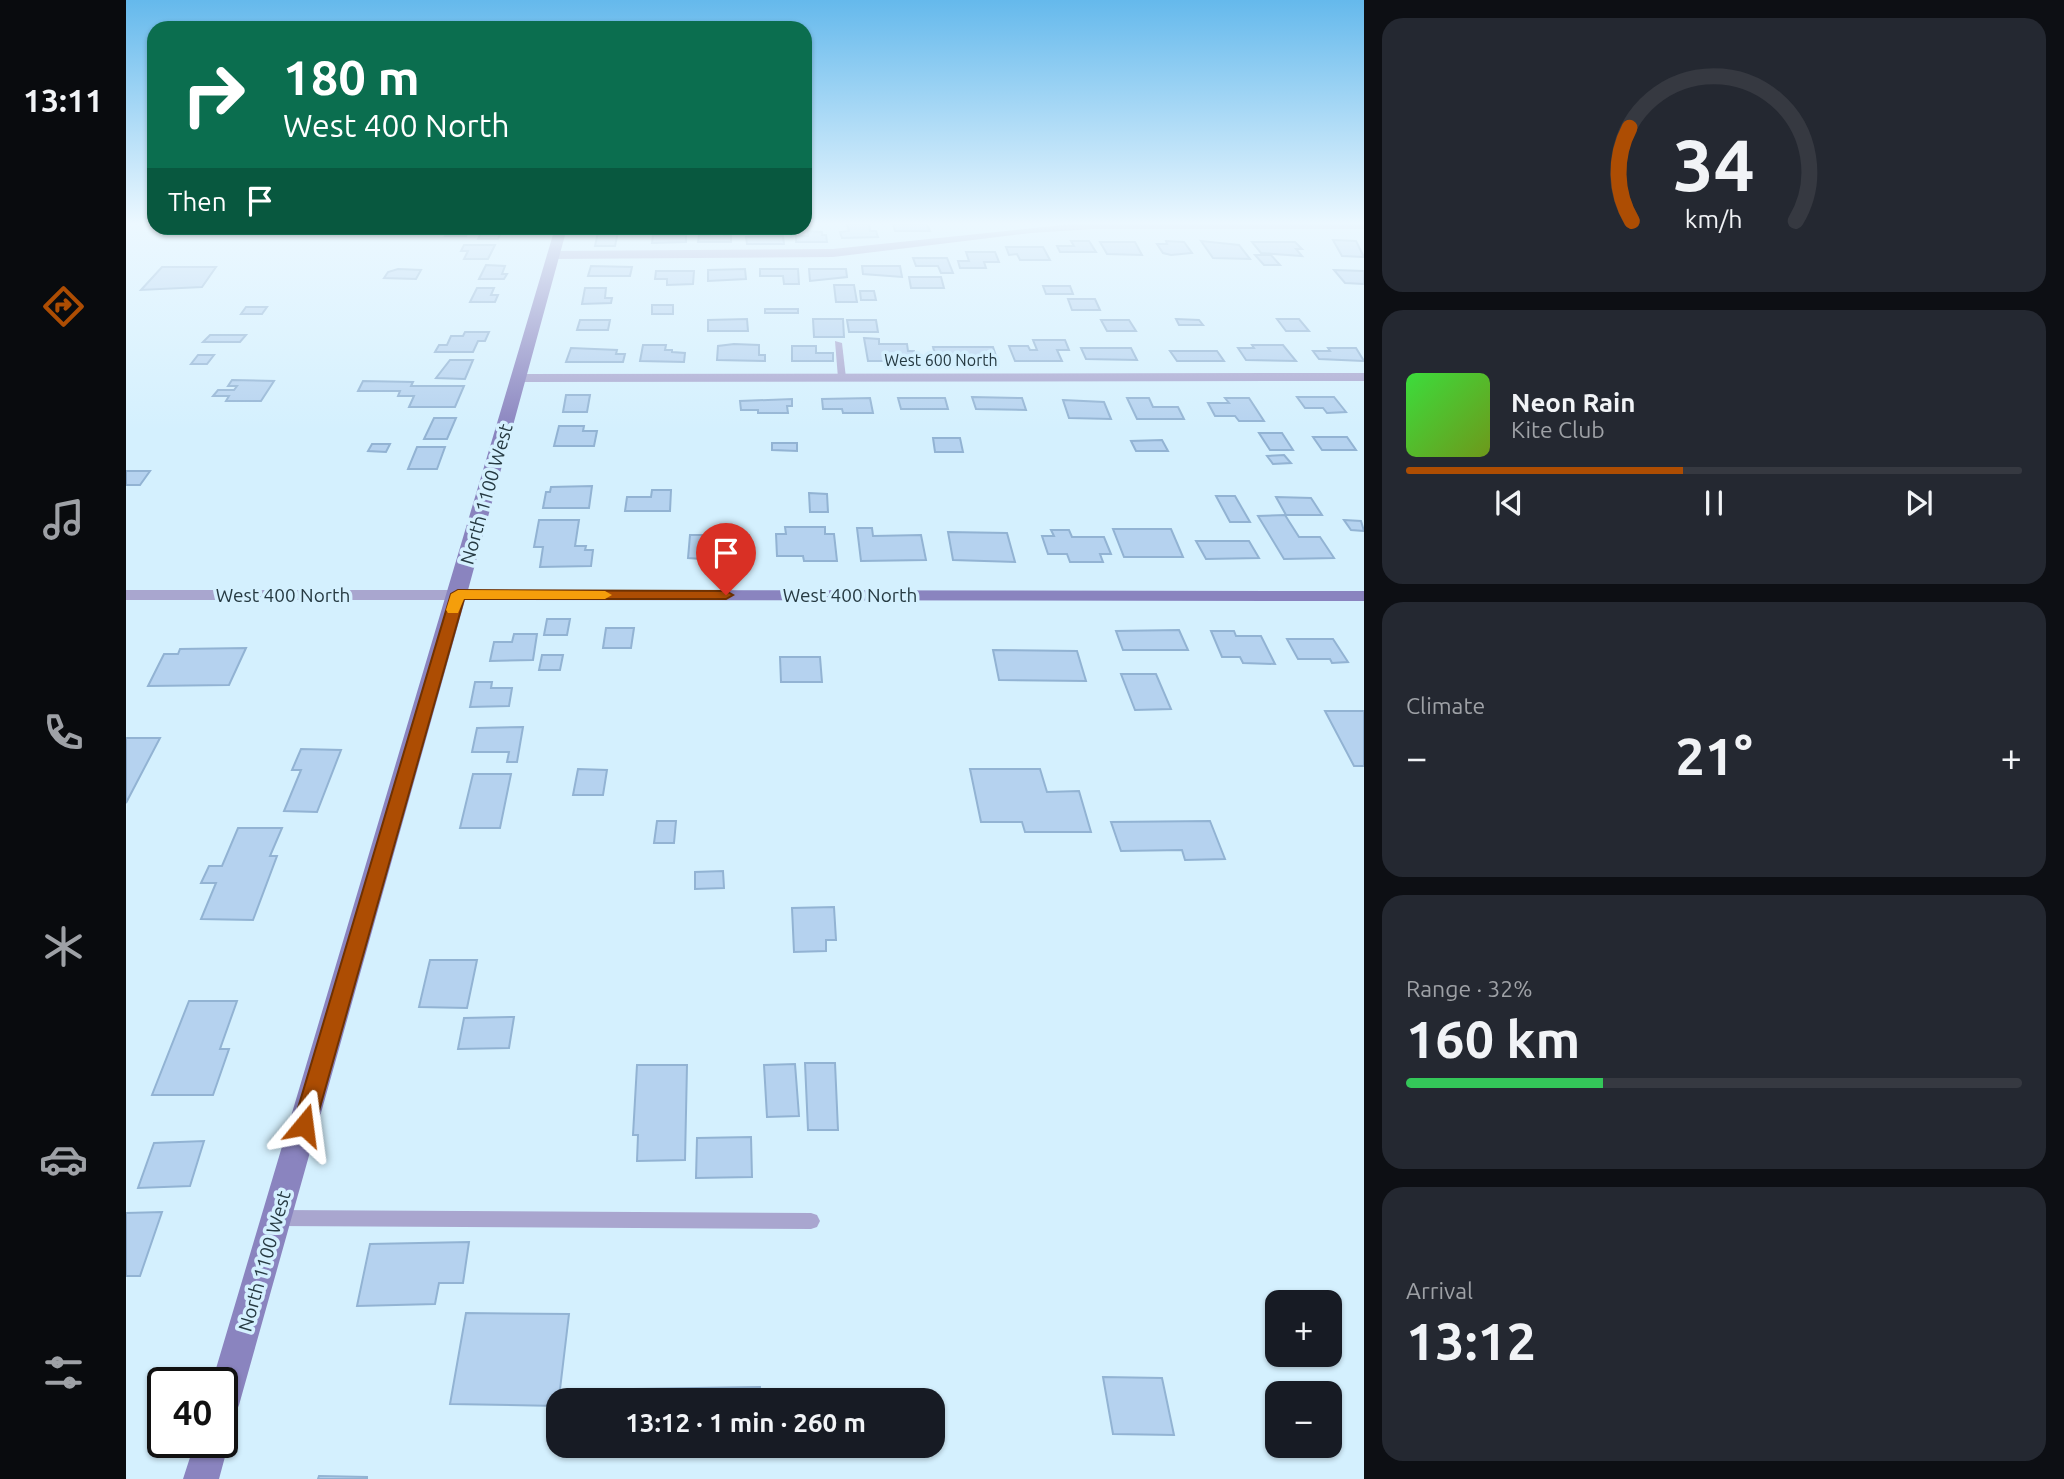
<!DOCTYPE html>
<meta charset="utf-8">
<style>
:root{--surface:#171b24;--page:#242831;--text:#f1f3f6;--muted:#9ea1a6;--line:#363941;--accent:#ad4d03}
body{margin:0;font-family:Ubuntu,sans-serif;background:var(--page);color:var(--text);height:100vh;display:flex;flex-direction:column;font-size:26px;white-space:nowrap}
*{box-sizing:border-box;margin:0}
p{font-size:23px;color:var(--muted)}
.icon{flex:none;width:38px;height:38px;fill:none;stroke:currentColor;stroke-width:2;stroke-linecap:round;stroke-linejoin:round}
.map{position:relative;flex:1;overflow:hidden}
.details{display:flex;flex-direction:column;gap:18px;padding:18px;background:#0d0f14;width:700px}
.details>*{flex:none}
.top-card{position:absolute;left:21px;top:21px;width:665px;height:214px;border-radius:21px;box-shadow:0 2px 5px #0004;background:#0b6e4f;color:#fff;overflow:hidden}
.buttons{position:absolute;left:1139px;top:1290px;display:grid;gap:14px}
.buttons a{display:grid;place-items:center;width:77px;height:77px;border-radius:14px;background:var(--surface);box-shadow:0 2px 5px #0004;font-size:35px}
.speed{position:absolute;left:21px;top:1367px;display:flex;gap:14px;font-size:35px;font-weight:700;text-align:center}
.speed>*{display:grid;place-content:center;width:91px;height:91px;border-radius:50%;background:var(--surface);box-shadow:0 2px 5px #0004;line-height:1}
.speed .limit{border:4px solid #111;border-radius:10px;background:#fff;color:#111}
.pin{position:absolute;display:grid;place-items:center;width:60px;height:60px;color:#fff;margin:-72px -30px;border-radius:50% 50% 50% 0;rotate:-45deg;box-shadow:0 0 7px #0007}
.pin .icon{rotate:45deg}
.me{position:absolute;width:77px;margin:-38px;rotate:16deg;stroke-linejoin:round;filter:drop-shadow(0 0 5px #0008)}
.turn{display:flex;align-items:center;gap:24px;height:147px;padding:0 21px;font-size:32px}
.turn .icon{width:91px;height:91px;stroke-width:2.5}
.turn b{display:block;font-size:49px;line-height:60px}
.then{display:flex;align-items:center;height:66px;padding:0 21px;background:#0003;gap:14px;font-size:26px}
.big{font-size:52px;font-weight:700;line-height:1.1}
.details .card{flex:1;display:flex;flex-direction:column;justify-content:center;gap:10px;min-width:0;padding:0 24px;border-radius:21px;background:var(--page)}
.details .dial{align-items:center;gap:0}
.dial svg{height:182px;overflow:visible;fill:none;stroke:var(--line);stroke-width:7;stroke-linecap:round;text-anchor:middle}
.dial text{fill:var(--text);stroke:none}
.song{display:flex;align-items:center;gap:21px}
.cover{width:84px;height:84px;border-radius:10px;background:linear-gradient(135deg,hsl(120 70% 55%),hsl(80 70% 35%))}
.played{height:7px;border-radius:4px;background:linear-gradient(90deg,var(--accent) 45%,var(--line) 45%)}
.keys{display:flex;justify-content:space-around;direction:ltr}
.heat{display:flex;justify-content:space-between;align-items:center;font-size:38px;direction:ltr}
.charge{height:10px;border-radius:5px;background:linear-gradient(90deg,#34c759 32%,var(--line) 0)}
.trip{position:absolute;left:420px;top:1388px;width:399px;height:70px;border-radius:21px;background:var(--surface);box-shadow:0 2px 5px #0004;font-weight:700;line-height:70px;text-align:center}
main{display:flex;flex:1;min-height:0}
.menu{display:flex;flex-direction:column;width:126px;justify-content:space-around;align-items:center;background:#090b0e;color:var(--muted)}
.menu .icon{width:49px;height:49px}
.menu .selected{color:var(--accent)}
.menu b{font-size:32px;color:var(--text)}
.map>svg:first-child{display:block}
</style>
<main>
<nav class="menu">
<b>13:11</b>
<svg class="icon selected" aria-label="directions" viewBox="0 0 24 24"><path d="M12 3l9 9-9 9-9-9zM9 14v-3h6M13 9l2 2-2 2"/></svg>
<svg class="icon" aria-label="music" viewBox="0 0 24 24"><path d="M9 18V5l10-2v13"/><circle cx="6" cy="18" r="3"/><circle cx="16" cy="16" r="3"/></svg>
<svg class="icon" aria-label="phone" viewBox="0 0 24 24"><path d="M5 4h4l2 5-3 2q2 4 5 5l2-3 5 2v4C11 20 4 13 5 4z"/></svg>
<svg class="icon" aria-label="climate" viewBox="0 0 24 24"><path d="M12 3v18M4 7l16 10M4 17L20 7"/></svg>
<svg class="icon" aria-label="car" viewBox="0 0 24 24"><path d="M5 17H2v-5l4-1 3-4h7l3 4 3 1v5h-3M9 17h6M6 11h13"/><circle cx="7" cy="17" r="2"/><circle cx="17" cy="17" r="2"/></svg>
<svg class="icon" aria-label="filters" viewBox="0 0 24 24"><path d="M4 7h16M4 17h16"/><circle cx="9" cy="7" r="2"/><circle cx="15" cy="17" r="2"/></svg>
</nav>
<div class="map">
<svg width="1238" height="1479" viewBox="0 0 1238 1479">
<rect width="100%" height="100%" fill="#d4f0fe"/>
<!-- building -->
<g fill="#b5d2ef" stroke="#92b3d3" stroke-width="2">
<path d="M 721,224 L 743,224 L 744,231 L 750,231 L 752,237 L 716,238 L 714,232 L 723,231 Z"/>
<path d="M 767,224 L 801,224 L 804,231 L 769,231 Z"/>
<path d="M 358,228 L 377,228 L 372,239 L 352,239 Z"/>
<path d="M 322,230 L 343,230 L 340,236 L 319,236 Z"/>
<path d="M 584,231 L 599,231 L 598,235 L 605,235 L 605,242 L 572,242 L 573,235 L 584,235 Z"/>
<path d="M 682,231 L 696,232 L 696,235 L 700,235 L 701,242 L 670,242 L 670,236 L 682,236 Z"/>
<path d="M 472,232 L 492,232 L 489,246 L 469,246 Z"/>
<path d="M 527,235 L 560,235 L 560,242 L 526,243 Z"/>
<path d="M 657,236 L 658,244 L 621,244 L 620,237 Z"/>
<path d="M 1207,240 L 1230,241 L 1238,257 L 1216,256 Z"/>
<path d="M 945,241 L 963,241 L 970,252 L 934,252 L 931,246 L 948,246 Z"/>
<path d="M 1040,241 L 1058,242 L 1066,253 L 1045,255 L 1037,253 L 1031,244 L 1041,244 Z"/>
<path d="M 1075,241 L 1113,245 L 1124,259 L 1087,258 Z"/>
<path d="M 974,242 L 1009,242 L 1016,255 L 981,254 Z"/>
<path d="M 1126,242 L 1169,242 L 1176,249 L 1170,249 L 1176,256 L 1135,253 Z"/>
<path d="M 338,245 L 369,245 L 362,259 L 338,259 L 342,251 L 335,251 Z"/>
<path d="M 880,247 L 917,247 L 924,260 L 894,260 L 891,254 L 883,255 Z"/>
<path d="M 840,252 L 869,252 L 873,262 L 858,262 L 860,268 L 834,268 L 832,261 L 843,261 Z"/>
<path d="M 1129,255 L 1145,255 L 1154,265 L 1138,265 Z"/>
<path d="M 787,258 L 821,258 L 827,273 L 815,273 L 812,266 L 790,266 Z"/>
<path d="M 360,265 L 379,266 L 376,274 L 381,274 L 378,279 L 353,279 Z"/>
<path d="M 465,266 L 506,267 L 504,276 L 462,276 Z"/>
<path d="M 736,266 L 774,266 L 776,277 L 737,274 Z"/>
<path d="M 36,267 L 90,267 L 76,287 L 15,290 Z"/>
<path d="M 272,269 L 295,270 L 290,279 L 258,278 L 262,272 Z"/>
<path d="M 619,269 L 620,279 L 582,281 L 582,270 Z"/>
<path d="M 634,269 L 672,269 L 673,284 L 658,284 L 657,276 L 634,276 Z"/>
<path d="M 683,269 L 720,269 L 721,277 L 684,281 Z"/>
<path d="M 1208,270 L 1238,271 L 1238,284 L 1219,283 Z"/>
<path d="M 530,271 L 568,271 L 567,284 L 541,285 L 541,279 L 529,279 Z"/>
<path d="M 783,277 L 815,277 L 818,288 L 785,288 Z"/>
<path d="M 708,285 L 728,285 L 731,302 L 710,302 Z"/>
<path d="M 917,286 L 944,286 L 947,294 L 920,294 Z"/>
<path d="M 351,288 L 368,288 L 365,295 L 372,295 L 369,302 L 344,302 Z"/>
<path d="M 459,288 L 480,288 L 479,298 L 486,298 L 485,303 L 456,304 Z"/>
<path d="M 734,291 L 748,291 L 750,300 L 735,300 Z"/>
<path d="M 942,299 L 969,299 L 974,310 L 946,310 Z"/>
<rect x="526" y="305" width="21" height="9"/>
<path d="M 120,307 L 141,307 L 136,314 L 115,314 Z"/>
<rect x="639" y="309" width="33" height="4"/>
<path d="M 621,319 L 622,331 L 582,331 L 582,320 Z"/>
<path d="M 687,319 L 717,319 L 718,337 L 688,337 Z"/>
<path d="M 1050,319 L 1073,320 L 1077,325 L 1053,325 Z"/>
<path d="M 1151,319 L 1173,319 L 1183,331 L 1160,331 Z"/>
<path d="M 454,320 L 484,320 L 482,330 L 451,330 Z"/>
<path d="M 721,320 L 750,320 L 752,332 L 723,332 Z"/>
<path d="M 975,320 L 1003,320 L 1010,331 L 981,331 Z"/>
<path d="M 339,332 L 363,332 L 359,341 L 352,341 L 347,352 L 309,352 L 313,345 L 321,345 L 325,336 L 337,336 Z"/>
<path d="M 84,335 L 120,335 L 114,342 L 77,342 Z"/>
<path d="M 738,338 L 753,339 L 753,344 L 781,344 L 782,351 L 788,351 L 790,361 L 742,361 Z"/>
<path d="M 907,340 L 939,340 L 943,350 L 931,350 L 936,361 L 889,361 L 883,346 L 902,346 L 904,350 L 911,350 Z"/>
<path d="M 608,344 L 633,345 L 633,355 L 639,355 L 639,361 L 591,360 L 592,346 Z"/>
<path d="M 517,345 L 540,345 L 539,350 L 546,350 L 546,352 L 559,353 L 558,362 L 514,361 Z"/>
<path d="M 1126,345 L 1157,345 L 1170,361 L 1120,360 L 1112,348 L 1128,348 Z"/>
<path d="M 666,346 L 690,346 L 690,353 L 707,353 L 707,361 L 666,361 Z"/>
<path d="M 807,347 L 867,347 L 871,359 L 811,362 Z"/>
<path d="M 445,348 L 491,350 L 490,354 L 499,354 L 497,362 L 440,362 Z"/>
<path d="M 955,348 L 1005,348 L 1011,360 L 960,359 Z"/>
<path d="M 1202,348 L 1230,348 L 1238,361 L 1193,359 L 1187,351 L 1204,351 Z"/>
<path d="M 1044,351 L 1091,351 L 1098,361 L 1051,361 Z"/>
<path d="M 72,355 L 88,355 L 81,364 L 65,364 Z"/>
<path d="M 324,360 L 347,360 L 339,379 L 310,378 Z"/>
<path d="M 106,380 L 148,381 L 135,401 L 100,401 L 103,396 L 87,396 L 92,390 L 108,390 L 111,386 L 102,386 Z"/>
<path d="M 237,381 L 287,382 L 285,386 L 338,386 L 329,407 L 283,407 L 288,396 L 272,396 L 274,391 L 232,391 Z"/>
<path d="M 440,395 L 464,395 L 461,412 L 437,412 Z"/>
<path d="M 846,397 L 896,398 L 900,410 L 850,409 Z"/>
<path d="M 1171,397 L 1208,397 L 1220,412 L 1201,413 L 1197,408 L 1179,408 Z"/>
<path d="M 744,398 L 747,413 L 717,413 L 716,409 L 697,409 L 696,399 Z"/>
<path d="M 772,398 L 819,398 L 822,409 L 775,409 Z"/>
<path d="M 1001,398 L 1023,398 L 1027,407 L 1052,407 L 1058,419 L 1011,419 Z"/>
<path d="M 1099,398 L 1123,398 L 1138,421 L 1113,421 L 1109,416 L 1089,416 L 1082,403 L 1103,403 Z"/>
<path d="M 666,399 L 666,406 L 661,406 L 662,413 L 632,413 L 632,410 L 615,410 L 614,401 Z"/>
<path d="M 937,400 L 978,402 L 985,419 L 943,418 Z"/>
<path d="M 308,418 L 330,418 L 321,439 L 298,439 Z"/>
<path d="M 433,426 L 458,426 L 457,431 L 471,431 L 468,446 L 428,446 Z"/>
<path d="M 1133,433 L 1156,433 L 1167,450 L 1144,450 Z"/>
<path d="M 1187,437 L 1221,437 L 1230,450 L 1196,450 Z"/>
<path d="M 807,438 L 834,438 L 837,452 L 809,452 Z"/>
<path d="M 1036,440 L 1042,451 L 1010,451 L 1005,441 Z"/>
<path d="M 646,443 L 671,443 L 671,451 L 646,450 Z"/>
<path d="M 246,444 L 264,444 L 260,452 L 242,451 Z"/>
<path d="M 291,447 L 319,447 L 311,469 L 282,469 Z"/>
<path d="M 1158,455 L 1165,463 L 1147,464 L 1141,456 Z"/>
<path d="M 0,471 L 24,471 L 14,485 L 0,485 Z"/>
<path d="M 466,486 L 463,508 L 417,508 L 420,492 L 424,492 L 425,487 Z"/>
<path d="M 526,490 L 545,490 L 544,511 L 499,511 L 501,497 L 525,497 Z"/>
<path d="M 683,493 L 701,494 L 702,512 L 684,512 Z"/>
<path d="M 1090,496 L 1109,496 L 1124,522 L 1104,522 Z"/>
<path d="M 1150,497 L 1185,498 L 1196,515 L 1160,515 Z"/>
<path d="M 1159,515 L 1173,537 L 1194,537 L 1208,558 L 1158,559 L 1132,516 Z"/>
<path d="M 413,520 L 453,520 L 449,546 L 460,546 L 459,550 L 467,550 L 465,566 L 414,567 L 417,547 L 408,547 Z"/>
<path d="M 1218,520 L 1235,521 L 1238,531 L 1225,530 Z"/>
<path d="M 659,527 L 699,527 L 699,534 L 708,534 L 711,561 L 678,561 L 677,556 L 651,556 L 650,534 L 660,534 Z"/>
<path d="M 591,528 L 611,528 L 611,535 L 623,535 L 622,562 L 562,558 L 564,535 L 590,535 Z"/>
<path d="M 731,528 L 746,528 L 747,536 L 795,535 L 800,560 L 735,561 Z"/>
<path d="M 987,529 L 1045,529 L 1057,557 L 998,557 Z"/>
<path d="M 925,530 L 943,530 L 946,537 L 978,537 L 985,554 L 974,554 L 977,562 L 944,562 L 941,554 L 922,554 L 916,536 L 928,536 Z"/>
<path d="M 822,532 L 881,533 L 889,562 L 827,560 Z"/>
<path d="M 1070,541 L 1123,541 L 1133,558 L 1080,559 Z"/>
<path d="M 421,619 L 444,619 L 441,635 L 418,635 Z"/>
<path d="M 480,628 L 508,628 L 505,648 L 477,648 Z"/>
<path d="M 1053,630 L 1062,650 L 997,650 L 990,631 Z"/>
<path d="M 1085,631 L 1108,631 L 1110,636 L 1135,636 L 1149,664 L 1117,663 L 1114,657 L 1096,657 Z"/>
<path d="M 388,634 L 411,634 L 407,660 L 364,661 L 368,642 L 386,642 Z"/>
<path d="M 1161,639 L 1207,639 L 1222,662 L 1206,663 L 1204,659 L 1172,659 Z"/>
<path d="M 120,648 L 103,685 L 22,686 L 38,654 L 52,654 L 54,649 Z"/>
<path d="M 867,650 L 951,651 L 960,681 L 873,680 Z"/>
<path d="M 416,655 L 437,655 L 434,670 L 413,670 Z"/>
<path d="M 654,657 L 694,657 L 696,682 L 655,682 Z"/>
<path d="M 995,674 L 1030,674 L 1045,709 L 1009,710 Z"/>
<path d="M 349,682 L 366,682 L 365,688 L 386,688 L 383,706 L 344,707 Z"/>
<path d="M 1199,711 L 1238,711 L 1238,766 L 1228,766 Z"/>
<path d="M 397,727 L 391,762 L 381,762 L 383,752 L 346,752 L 351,728 Z"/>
<path d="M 0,738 L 34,738 L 0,803 Z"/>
<path d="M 175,749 L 215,750 L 191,812 L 158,811 L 175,770 L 166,770 Z"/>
<path d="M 452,769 L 481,770 L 477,795 L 447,795 Z"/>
<path d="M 844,769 L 914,769 L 921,792 L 953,791 L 965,832 L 899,832 L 896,822 L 855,822 Z"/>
<path d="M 347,774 L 385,774 L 374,828 L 334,828 Z"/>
<path d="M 531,821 L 550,821 L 548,843 L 528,843 Z"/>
<path d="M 1084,821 L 1099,859 L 1059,860 L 1056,850 L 995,851 L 985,822 Z"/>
<path d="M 112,828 L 156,828 L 144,856 L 151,856 L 127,920 L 75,919 L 90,883 L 75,883 L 83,866 L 96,866 Z"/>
<path d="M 597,871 L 598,888 L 569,889 L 569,872 Z"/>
<path d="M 708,907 L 710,940 L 700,940 L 700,951 L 668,952 L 666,908 Z"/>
<path d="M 304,960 L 351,960 L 341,1008 L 293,1007 Z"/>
<path d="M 63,1001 L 111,1001 L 94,1049 L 103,1049 L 87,1095 L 26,1095 Z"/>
<path d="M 388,1017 L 383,1048 L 332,1049 L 338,1018 Z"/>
<path d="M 679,1063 L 709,1063 L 712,1130 L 682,1130 Z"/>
<path d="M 669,1064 L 673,1116 L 641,1117 L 638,1065 Z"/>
<path d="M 511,1065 L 561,1065 L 559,1160 L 511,1161 L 512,1135 L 507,1135 Z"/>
<path d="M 625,1137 L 626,1177 L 570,1178 L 571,1138 Z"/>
<path d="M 78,1141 L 64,1186 L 12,1188 L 28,1143 Z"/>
<path d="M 36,1212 L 14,1276 L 0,1276 L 0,1213 Z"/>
<path d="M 343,1242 L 337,1283 L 313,1283 L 309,1304 L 231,1306 L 244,1244 Z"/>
<path d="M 340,1313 L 443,1314 L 432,1406 L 324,1404 Z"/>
<path d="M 977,1377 L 1036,1378 L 1048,1435 L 987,1434 Z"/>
<path d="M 634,1387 L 635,1400 L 507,1400 L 508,1389 Z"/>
<path d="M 193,1476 L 241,1477 L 241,1479 L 192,1479 Z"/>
</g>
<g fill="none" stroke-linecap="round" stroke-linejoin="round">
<!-- lane -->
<g fill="#a9a6cf" fill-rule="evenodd">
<path d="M 709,341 L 716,343 L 720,378 L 716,380 L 712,378 Z"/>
<path d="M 151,1210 L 685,1213 L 691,1215 L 694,1221 L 691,1227 L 685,1229 L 151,1226 L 145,1224 L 142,1218 L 145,1212 Z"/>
</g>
<!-- street -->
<g fill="#a9a6cf" fill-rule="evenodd">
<path d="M 956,223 L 1238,223 L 1238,229 L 967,229 L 905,233 L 707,257 L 427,259 L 421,255 L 427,251 L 707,249 Z"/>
<path d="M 1238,373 L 1238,381 L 393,382 L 386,378 L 393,374 Z"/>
<path d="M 0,590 L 332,590 L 341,595 L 332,600 L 0,600 Z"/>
</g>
<!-- secondary -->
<g fill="#8a84bf" fill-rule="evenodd">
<path d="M 429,228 L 441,228 L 342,590 L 1238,591 L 1238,601 L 339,600 L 113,1405 L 108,1417 L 96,1422 L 96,1382 L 86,1382 Z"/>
<path d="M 96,1429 L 103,1442 L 93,1479 L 57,1479 L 69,1442 L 96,1442 Z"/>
</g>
</g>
<!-- sky -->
<linearGradient id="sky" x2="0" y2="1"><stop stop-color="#65b9ec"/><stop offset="0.52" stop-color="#ecf8ff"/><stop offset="1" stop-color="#ecf8ff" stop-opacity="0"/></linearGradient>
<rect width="1238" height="430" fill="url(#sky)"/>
<!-- route -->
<path fill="#ad4d03" stroke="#703202" stroke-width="2" d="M 332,590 L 600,591 L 607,595 L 600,599 L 338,599 L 189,1125 L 186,1132 L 178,1135 L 171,1132 L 167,1125 L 325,594 Z"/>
<!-- slow -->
<path fill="#f59e0b" d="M 332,590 L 479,591 L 486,595 L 479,599 L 338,599 L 332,613 L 322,613 L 320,610 L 325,594 Z"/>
<g text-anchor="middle" stroke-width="7" stroke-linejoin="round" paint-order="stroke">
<!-- far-street labels -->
<g font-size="16" fill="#263a42" stroke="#d4f0fe">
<text x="815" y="366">West 600 North</text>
</g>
<!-- street labels -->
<g font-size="19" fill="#263a42" stroke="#d4f0fe">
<text transform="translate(360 494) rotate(-74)" y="7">North 1100 West</text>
<text x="157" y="602">West 400 North</text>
<text x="724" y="602">West 400 North</text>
<text transform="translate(138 1261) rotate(-74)" y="7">North 1100 West</text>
</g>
</g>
</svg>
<div class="buttons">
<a>+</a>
<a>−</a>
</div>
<div class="speed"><div class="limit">40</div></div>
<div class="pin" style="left:600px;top:595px;background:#d93025"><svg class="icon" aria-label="arrive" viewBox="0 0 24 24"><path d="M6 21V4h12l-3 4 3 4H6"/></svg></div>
<svg class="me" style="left:178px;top:1125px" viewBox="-20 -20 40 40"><path d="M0-17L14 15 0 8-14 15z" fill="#ad4d03" stroke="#fff" stroke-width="4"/></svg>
<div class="trip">13:12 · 1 min · 260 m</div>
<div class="top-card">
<div class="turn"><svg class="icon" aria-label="right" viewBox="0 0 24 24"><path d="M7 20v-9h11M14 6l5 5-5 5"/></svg><div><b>180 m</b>West 400 North</div></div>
<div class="then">Then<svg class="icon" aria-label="arrive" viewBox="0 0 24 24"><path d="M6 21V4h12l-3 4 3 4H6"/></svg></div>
</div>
</div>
<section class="details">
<div class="card dial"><svg viewBox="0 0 100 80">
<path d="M14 69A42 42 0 1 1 86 69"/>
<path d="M14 69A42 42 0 0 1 13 28" stroke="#ad4d03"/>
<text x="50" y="56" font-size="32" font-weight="700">34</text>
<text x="50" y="72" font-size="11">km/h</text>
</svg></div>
<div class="card">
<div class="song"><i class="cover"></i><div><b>Neon Rain</b><p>Kite Club</p></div></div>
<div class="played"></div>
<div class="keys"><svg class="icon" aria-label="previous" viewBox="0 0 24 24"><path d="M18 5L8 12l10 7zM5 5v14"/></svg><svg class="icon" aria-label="pause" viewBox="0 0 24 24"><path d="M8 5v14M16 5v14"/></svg><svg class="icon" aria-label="next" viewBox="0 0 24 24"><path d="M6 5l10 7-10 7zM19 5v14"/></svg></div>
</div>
<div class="card"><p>Climate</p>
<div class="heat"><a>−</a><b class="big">21°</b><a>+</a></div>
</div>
<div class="card"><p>Range · 32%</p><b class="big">160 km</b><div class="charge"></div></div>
<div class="card"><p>Arrival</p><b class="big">13:12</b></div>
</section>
</main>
